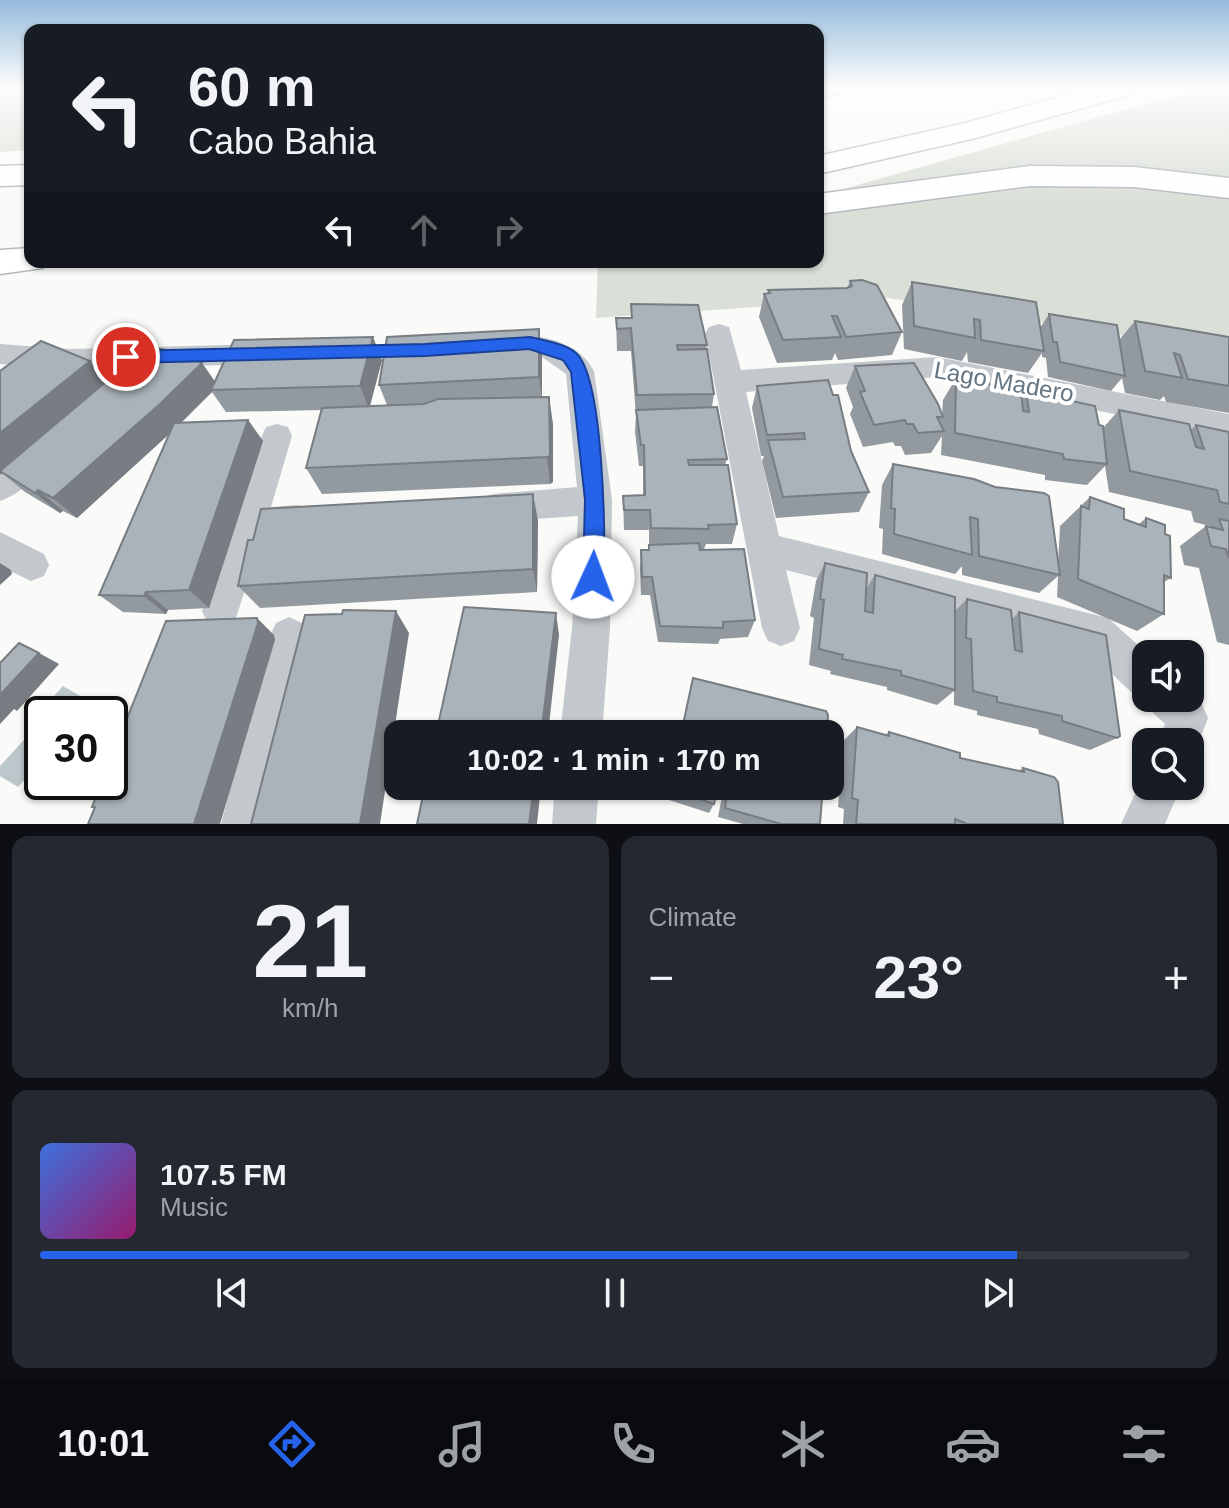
<!DOCTYPE html>
<meta charset="utf-8">
<style>
:root{--surface:#171b24;--page:#242831;--text:#f1f3f6;--muted:#9ea1a6;--line:#363941;--accent:#2563eb}
body{margin:0;font-family:Arial,sans-serif;background:var(--page);color:var(--text);height:100vh;display:flex;flex-direction:column;font-size:30px;white-space:nowrap}
*{box-sizing:border-box;margin:0}
p{font-size:26px;color:var(--muted)}
.icon{flex:none;width:44px;height:44px;fill:none;stroke:currentColor;stroke-width:2;stroke-linecap:round;stroke-linejoin:round}
.map{position:relative;height:824px;overflow:hidden}
.panel{display:flex;flex-direction:column;gap:12px;padding:12px;background:#0d0f14;flex:1}
.panel>*{flex:none}
.hud{position:absolute;left:24px;top:24px;width:800px;height:244px;border-radius:16px;box-shadow:0 2px 6px #0004;background:#171b24;color:var(--text);overflow:hidden}
.buttons{position:absolute;left:1132px;top:640px;display:grid;gap:16px}
.buttons a{display:grid;place-items:center;width:72px;height:72px;border-radius:16px;background:var(--surface);box-shadow:0 2px 6px #0004;font-size:40px}
.speed{position:absolute;left:24px;top:696px;display:flex;gap:16px;font-size:40px;font-weight:700;text-align:center}
.speed>*{display:grid;place-content:center;width:104px;height:104px;border-radius:50%;background:var(--surface);box-shadow:0 2px 6px #0004;line-height:1}
.speed .limit{border:4px solid #111;border-radius:12px;background:#fff;color:#111}
.pin{position:absolute;display:grid;place-items:center;width:68px;height:68px;color:#fff;margin:-34px;border:4px solid #fff;border-radius:50%;box-shadow:0 2px 8px #0007}
.me{position:absolute;width:88px;margin:-44px;rotate:2deg;stroke-linejoin:round;filter:drop-shadow(0 0 6px #0008)}
.turn{display:flex;align-items:center;gap:28px;height:168px;padding:0 32px;font-size:36px}
.turn .icon{width:104px;height:104px;stroke-width:2.5}
.turn b{display:block;font-size:56px;line-height:68px}
.lanes{display:flex;align-items:center;height:76px;padding:0 32px;background:#0003;justify-content:center;gap:40px;direction:ltr}
.lanes .off{opacity:.35}
.big{font-size:60px;font-weight:700;line-height:1.1}
.panel .card{flex:1;display:flex;flex-direction:column;justify-content:center;gap:12px;min-width:0;padding:0 28px;border-radius:16px;background:var(--page)}
.panel .dial{align-items:center;gap:0}
.dial b{font-size:104px;line-height:1}
.song{display:flex;align-items:center;gap:24px}
.cover{width:96px;height:96px;border-radius:12px;background:linear-gradient(135deg,hsl(220 70% 55%),hsl(320 70% 35%))}
.played{height:8px;border-radius:4px;background:linear-gradient(90deg,var(--accent) 85%,var(--line) 85%)}
.keys{display:flex;justify-content:space-around;direction:ltr}
.heat{display:flex;justify-content:space-between;align-items:center;font-size:44px;direction:ltr}
.panel .tiles{flex:1;display:grid;gap:12px;grid-template-columns:1fr 1fr}
.card:last-child{grid-column:span 2}
.trip{position:absolute;left:384px;top:720px;width:460px;height:80px;border-radius:16px;background:var(--surface);box-shadow:0 2px 6px #0004;font-weight:700;line-height:80px;text-align:center}
.tab-bar{display:flex;height:128px;justify-content:space-around;align-items:center;background:#090b0e;color:var(--muted)}
.tab-bar .icon{width:56px;height:56px}
.tab-bar .on{color:var(--accent)}
.tab-bar b{font-size:36px;color:var(--text)}
.map>svg:first-child{display:block}
</style>
<div class="map">
<svg width="1229" height="824" viewBox="0 0 1229 824">
<rect width="100%" height="100%" fill="#fafaf8"/>
<!-- green -->
<g fill="#dadfd7">
<path d="M 0,88 L 30,88 L 30,150 L 0,152 Z"/>
<path d="M 1202,88 L 1229,88 L 1229,352 L 888,298 L 596,318 L 598,262 L 818,262 L 818,196 Z"/>
</g>
<!-- water -->
<path fill="#bbc7cb" d="M 63,686 L 87,700 L 74,714 L 42,714 L 42,760 L 18,787 L 0,776 L 0,766 L 34,729 L 28,725 Z"/>
<g fill="none" stroke-linecap="round" stroke-linejoin="round">
<defs>
<g id="highway">
<path d="M 818,88 L 842,88 L 839,94 L 818,98 Z"/>
<path d="M 1092,88 L 1136,88 L 1133,94 L 976,138 L 818,174 L 818,156 L 961,124 Z"/>
<path d="M 30,165 L 30,185 L 0,186 L 0,166 Z"/>
<path d="M 1030,166 L 1134,167 L 1229,178 L 1229,198 L 1134,187 L 1030,186 L 818,214 L 818,194 Z"/>
<path d="M 30,248 L 30,262 L 47,262 L 43,268 L 0,274 L 0,250 Z"/>
</g>
</defs>
<!-- highway casing -->
<use href="#highway" stroke="#b4b9bd" stroke-width="3"/>
<!-- street -->
<g fill="#c3c8cc" fill-rule="evenodd">
<path d="M 719,324 L 729,327 L 741,370 L 937,357 L 1229,414 L 1229,438 L 937,377 L 746,392 L 779,536 L 1108,618 L 1148,654 L 1146,698 L 1190,698 L 1190,693 L 1202,704 L 1208,718 L 1193,757 L 1190,758 L 1190,742 L 1157,742 L 1165,724 L 1152,712 L 1146,699 L 1132,693 L 1084,647 L 786,570 L 800,628 L 794,641 L 781,646 L 768,641 L 762,628 L 705,334 L 709,327 Z"/>
<path d="M 512,335 C 543,335 578,341 594,371 L 612,500 L 610,628 L 602,734 L 560,734 L 572,628 L 578,516 L 493,522 L 481,518 L 476,508 L 481,498 L 493,494 L 577,487 L 566,374 L 542,357 L 490,352 L 486,345 L 490,338 Z"/>
<path d="M 0,344 L 69,349 L 268,344 L 278,347 L 282,354 L 278,361 L 268,364 L 69,369 L 0,364 Z"/>
<path d="M 277,424 L 288,427 L 292,436 L 271,507 L 298,505 L 310,510 L 315,520 L 310,530 L 262,537 L 234,624 L 221,629 L 208,624 L 202,611 L 262,436 L 266,427 Z"/>
<path d="M 41,440 L 52,444 L 57,453 C 47,472 20,494 0,501 L 0,468 L 30,444 Z"/>
<path d="M 0,532 L 44,554 L 49,565 L 44,576 L 31,581 L 0,566 Z"/>
<path d="M 289,617 L 302,623 L 308,636 L 265,824 L 221,824 L 270,636 L 276,623 Z"/>
<path d="M 1146,770 L 1146,786 L 1181,786 L 1165,824 L 1121,824 Z"/>
<path d="M 555,786 L 599,786 L 596,824 L 552,824 Z"/>
</g>
<!-- highway -->
<use href="#highway" fill="#fff" fill-rule="evenodd"/>
</g>
<!-- wall -->
<g fill="#929a9f">
<path d="M 850,281 L 902,332 L 892,355 L 838,360 L 835,353 L 832,360 L 777,363 L 759,317 L 764,294 L 768,293 L 768,290 L 847,288 Z"/>
<path d="M 912,282 L 1040,328 L 1049,314 L 1119,340 L 1135,321 L 1229,337 L 1229,413 L 1166,402 L 1164,396 L 1160,400 L 1125,393 L 1122,378 L 1111,391 L 1048,377 L 1046,358 L 1042,357 L 1042,353 L 1028,373 L 968,362 L 967,352 L 962,361 L 904,349 L 902,305 Z"/>
<path d="M 631,304 L 707,345 L 706,349 L 714,394 L 712,407 L 727,459 L 725,465 L 737,524 L 732,544 L 706,544 L 704,549 L 700,549 L 755,620 L 748,637 L 720,639 L 718,644 L 658,642 L 650,595 L 641,595 L 640,569 L 641,550 L 649,550 L 649,530 L 624,530 L 623,496 L 643,495 L 643,466 L 639,466 L 635,432 L 636,416 L 631,351 L 617,351 L 616,318 L 631,318 Z"/>
<path d="M 542,352 L 542,397 L 549,397 L 553,425 L 553,482 L 550,484 L 322,494 L 306,468 L 321,410 L 226,412 L 212,392 L 181,422 L 248,420 L 263,441 L 209,608 L 168,610 L 166,614 L 123,612 L 99,595 L 169,434 L 77,518 L 63,511 L 60,513 L 25,492 L 2,473 L 202,363 L 215,382 L 382,360 L 370,406 L 387,405 L 379,385 Z"/>
<path d="M 855,366 L 942,416 L 943,400 L 956,378 L 1022,397 L 1026,391 L 1103,428 L 1119,410 L 1191,430 L 1196,425 L 1229,432 L 1229,645 L 1217,642 L 1199,568 L 1184,565 L 1180,546 L 1206,526 L 1210,526 L 1194,522 L 1191,511 L 1109,492 L 1105,466 L 1087,485 L 1045,480 L 1045,475 L 941,455 L 942,436 L 931,453 L 905,455 L 901,446 L 895,446 L 893,442 L 863,447 L 850,414 L 853,407 L 846,388 Z"/>
<path d="M 757,386 L 851,451 L 869,492 L 859,512 L 776,518 L 762,461 L 764,456 L 761,456 L 752,408 Z"/>
<path d="M 893,464 L 1058,565 L 1060,526 L 1090,497 L 1124,519 L 1139,524 L 1146,518 L 1165,534 L 1171,578 L 1164,582 L 1164,614 L 1137,631 L 1057,597 L 1058,576 L 1039,593 L 962,575 L 962,566 L 955,574 L 882,554 L 883,529 L 879,528 L 882,485 Z"/>
<path d="M 538,520 L 537,592 L 260,608 L 238,586 Z"/>
<path d="M 825,563 L 866,589 L 875,575 L 955,611 L 967,599 L 1012,619 L 1019,612 L 1117,738 L 1090,750 L 1039,734 L 1038,729 L 977,715 L 977,711 L 954,705 L 954,691 L 937,705 L 887,690 L 887,687 L 830,674 L 831,671 L 809,665 L 814,618 L 810,616 L 816,581 Z"/>
<path d="M 857,727 L 885,735 L 889,732 L 960,758 L 1018,771 L 1023,768 L 1063,824 L 843,824 L 844,809 L 838,807 L 844,740 Z"/>
<path d="M 666,786 L 718,786 L 714,804 L 709,813 L 663,798 Z"/>
<path d="M 724,786 L 823,786 L 820,824 L 743,824 L 718,817 Z"/>
</g>
<!-- shaded-wall -->
<g fill="#777d82">
<path d="M 539,329 L 542,352 L 542,399 L 539,377 Z"/>
<path d="M 373,337 L 382,360 L 369,409 L 360,386 Z"/>
<path d="M 90,361 L 109,383 L 0,475 L 0,433 Z"/>
<path d="M 202,363 L 218,386 L 211,390 L 212,392 L 178,426 L 77,518 L 53,498 Z"/>
<path d="M 549,397 L 553,425 L 553,482 L 550,484 L 547,457 Z"/>
<path d="M 248,420 L 263,441 L 209,608 L 189,590 Z"/>
<path d="M 38,490 L 63,511 L 60,513 L 35,493 Z"/>
<path d="M 533,494 L 538,520 L 537,592 L 533,569 Z"/>
<path d="M 0,563 L 11,570 L 12,574 L 0,585 Z"/>
<path d="M 146,592 L 168,610 L 166,614 L 144,596 Z"/>
<path d="M 396,611 L 409,633 L 380,824 L 360,824 Z"/>
<path d="M 556,613 L 559,635 L 548,734 L 541,734 Z"/>
<path d="M 257,618 L 274,635 L 275,640 L 220,824 L 194,824 Z"/>
<path d="M 39,653 L 59,664 L 17,711 L 14,709 L 0,724 L 0,695 Z"/>
<path d="M 534,786 L 541,786 L 537,824 L 529,824 Z"/>
</g>
<!-- building -->
<g fill="#aab3b9" stroke="#777d82" stroke-width="2">
<path d="M 862,280 L 877,285 L 902,332 L 846,337 L 837,316 L 832,316 L 841,337 L 783,340 L 764,294 L 770,293 L 768,290 L 847,288 L 852,286 L 850,281 Z"/>
<path d="M 912,282 L 1036,302 L 1044,351 L 981,340 L 980,320 L 974,319 L 975,338 L 914,326 Z"/>
<path d="M 631,304 L 698,305 L 707,345 L 677,345 L 678,350 L 707,349 L 714,394 L 637,395 L 631,328 L 617,329 L 616,318 L 632,318 Z"/>
<path d="M 1049,314 L 1117,325 L 1125,376 L 1060,362 L 1057,342 L 1053,342 Z"/>
<path d="M 1135,321 L 1229,337 L 1229,386 L 1188,379 L 1180,355 L 1174,353 L 1182,378 L 1145,371 Z"/>
<path d="M 539,329 L 539,377 L 379,385 L 387,337 Z"/>
<path d="M 373,337 L 360,386 L 211,390 L 234,340 Z"/>
<path d="M 41,341 L 90,361 L 0,433 L 0,371 Z"/>
<path d="M 147,347 L 174,351 L 202,363 L 160,404 L 53,498 L 38,490 L 35,493 L 0,471 Z"/>
<path d="M 914,363 L 938,404 L 943,417 L 937,417 L 944,431 L 918,433 L 913,424 L 907,424 L 905,420 L 874,425 L 860,392 L 865,391 L 855,366 Z"/>
<path d="M 956,378 L 1021,390 L 1023,411 L 1029,412 L 1026,391 L 1095,406 L 1099,425 L 1103,426 L 1107,464 L 1064,459 L 1063,454 L 955,433 Z"/>
<path d="M 828,380 L 833,395 L 838,395 L 851,451 L 869,492 L 783,497 L 768,440 L 805,439 L 804,433 L 767,435 L 757,386 Z"/>
<path d="M 549,397 L 550,456 L 547,457 L 306,468 L 322,408 L 424,404 L 438,399 Z"/>
<path d="M 717,407 L 727,459 L 688,460 L 689,465 L 728,465 L 737,524 L 708,525 L 709,529 L 651,528 L 650,510 L 624,510 L 623,496 L 645,495 L 644,445 L 641,445 L 636,410 Z"/>
<path d="M 1119,410 L 1189,424 L 1196,447 L 1204,449 L 1196,425 L 1229,432 L 1229,504 L 1220,502 L 1217,490 L 1130,471 Z"/>
<path d="M 248,420 L 189,590 L 146,592 L 144,596 L 99,595 L 174,423 Z"/>
<path d="M 893,464 L 974,479 L 995,487 L 1044,493 L 1049,496 L 1060,575 L 979,556 L 978,519 L 970,517 L 972,555 L 894,534 L 895,509 L 891,508 Z"/>
<path d="M 533,494 L 533,569 L 238,586 L 248,540 L 253,540 L 261,509 Z"/>
<path d="M 1090,497 L 1124,509 L 1124,519 L 1146,527 L 1146,518 L 1165,525 L 1165,534 L 1170,536 L 1171,578 L 1164,575 L 1164,614 L 1078,579 L 1081,506 L 1089,509 Z"/>
<path d="M 1219,519 L 1229,521 L 1229,558 L 1226,549 L 1211,546 L 1206,526 L 1223,530 Z"/>
<path d="M 699,543 L 700,550 L 744,549 L 755,620 L 723,622 L 723,628 L 660,626 L 652,577 L 642,577 L 641,550 L 649,550 L 649,545 Z"/>
<path d="M 825,563 L 867,573 L 865,611 L 873,613 L 875,575 L 955,597 L 955,690 L 901,675 L 901,671 L 842,659 L 843,655 L 819,649 L 824,600 L 820,599 Z"/>
<path d="M 967,599 L 1011,610 L 1015,650 L 1022,652 L 1019,612 L 1106,635 L 1120,736 L 1117,738 L 1062,721 L 1062,716 L 997,702 L 997,697 L 973,691 L 971,639 L 966,638 Z"/>
<path d="M 464,607 L 556,613 L 541,734 L 436,734 Z"/>
<path d="M 343,610 L 396,611 L 360,824 L 251,824 L 305,615 L 342,614 Z"/>
<path d="M 257,618 L 258,623 L 194,824 L 88,824 L 95,807 L 92,807 L 102,782 L 110,782 L 110,761 L 166,621 Z"/>
<path d="M 19,643 L 39,653 L 0,695 L 0,663 Z"/>
<path d="M 693,678 L 826,711 L 828,715 L 827,734 L 681,734 Z"/>
<path d="M 857,727 L 889,736 L 889,732 L 960,753 L 960,758 L 1024,772 L 1023,768 L 1054,777 L 1058,782 L 1063,824 L 965,824 L 965,823 L 955,819 L 955,824 L 856,824 L 858,800 L 852,798 Z"/>
<path d="M 425,786 L 534,786 L 529,824 L 417,824 Z"/>
<path d="M 667,786 L 718,786 L 714,804 L 666,788 Z"/>
<path d="M 728,786 L 823,786 L 820,824 L 781,824 L 725,808 Z"/>
</g>
<!-- sky -->
<linearGradient id="sky" x2="0" y2="1"><stop stop-color="#96bcdc"/><stop offset="0.43" stop-color="#fdfdfc"/><stop offset="1" stop-color="#fdfdfc" stop-opacity="0"/></linearGradient>
<rect width="1229" height="204" fill="url(#sky)"/>
<!-- route -->
<path fill="#2563eb" stroke="#184099" stroke-width="2" d="M 530,337 C 543,340 566,344 576,353 C 604,378 605,535 604,577 L 601,584 L 593,587 L 586,584 L 583,577 L 585,500 L 571,372 L 563,360 L 529,349 L 425,356 L 126,363 L 118,357 L 126,351 L 425,344 Z"/>
<g text-anchor="middle" stroke-width="8" stroke-linejoin="round" paint-order="stroke">
<!-- street labels -->
<g font-size="24" fill="#657683" stroke="#fff">
<text transform="translate(1004 382) rotate(10)" y="8">Lago Madero</text>
</g>
</g>
</svg>
<div class="buttons">
<a><svg class="icon" aria-label="sound" viewBox="0 0 24 24"><path d="M4 9h4l5-4v14l-5-4H4zM17 9q2 3 0 6"/></svg></a>
<a><svg class="icon" aria-label="search" viewBox="0 0 24 24"><circle cx="10" cy="10" r="6"/><path d="M15 15l6 6"/></svg></a>
</div>
<div class="speed"><div class="limit">30</div></div>
<div class="pin" style="left:126px;top:357px;background:#d93025"><svg class="icon" aria-label="arrive" viewBox="0 0 24 24"><path d="M6 21V4h12l-3 4 3 4H6"/></svg></div>
<svg class="me" style="left:593px;top:577px" viewBox="-20 -20 40 40"><circle r="19" fill="#fff"/><path d="M0-13L10 11 0 6-10 11z" fill="#2563eb"/></svg>
<div class="trip">10:02 · 1 min · 170 m</div>
<div class="hud">
<div class="turn"><svg class="icon" aria-label="left" viewBox="0 0 24 24"><path d="M17 20v-9H6M10 6l-5 5 5 5"/></svg><div><b>60 m</b>Cabo Bahia</div></div>
<div class="lanes"><svg class="icon" aria-label="left" viewBox="0 0 24 24"><path d="M17 20v-9H6M10 6l-5 5 5 5"/></svg><svg class="icon off" aria-label="ahead" viewBox="0 0 24 24"><path d="M12 20V5M6 11l6-6 6 6"/></svg><svg class="icon off" aria-label="right" viewBox="0 0 24 24"><path d="M7 20v-9h11M14 6l5 5-5 5"/></svg></div>
</div>
</div>
<section class="panel">
<div class="tiles">
<div class="card dial"><b>21</b><p>km/h</p></div>
<div class="card"><p>Climate</p>
<div class="heat"><a>−</a><b class="big">23°</b><a>+</a></div>
</div>
<div class="card">
<div class="song"><i class="cover"></i><div><b>107.5 FM</b><p>Music</p></div></div>
<div class="played"></div>
<div class="keys"><svg class="icon" aria-label="previous" viewBox="0 0 24 24"><path d="M18 5L8 12l10 7zM5 5v14"/></svg><svg class="icon" aria-label="pause" viewBox="0 0 24 24"><path d="M8 5v14M16 5v14"/></svg><svg class="icon" aria-label="next" viewBox="0 0 24 24"><path d="M6 5l10 7-10 7zM19 5v14"/></svg></div>
</div>
</div>
</section>
<nav class="tab-bar">
<b>10:01</b>
<svg class="icon on" aria-label="directions" viewBox="0 0 24 24"><path d="M12 3l9 9-9 9-9-9zM9 14v-3h6M13 9l2 2-2 2"/></svg>
<svg class="icon" aria-label="music" viewBox="0 0 24 24"><path d="M9 18V5l10-2v13"/><circle cx="6" cy="18" r="3"/><circle cx="16" cy="16" r="3"/></svg>
<svg class="icon" aria-label="phone" viewBox="0 0 24 24"><path d="M5 4h4l2 5-3 2q2 4 5 5l2-3 5 2v4C11 20 4 13 5 4z"/></svg>
<svg class="icon" aria-label="climate" viewBox="0 0 24 24"><path d="M12 3v18M4 7l16 10M4 17L20 7"/></svg>
<svg class="icon" aria-label="car" viewBox="0 0 24 24"><path d="M5 17H2v-5l4-1 3-4h7l3 4 3 1v5h-3M9 17h6M6 11h13"/><circle cx="7" cy="17" r="2"/><circle cx="17" cy="17" r="2"/></svg>
<svg class="icon" aria-label="filters" viewBox="0 0 24 24"><path d="M4 7h16M4 17h16"/><circle cx="9" cy="7" r="2"/><circle cx="15" cy="17" r="2"/></svg>
</nav>
